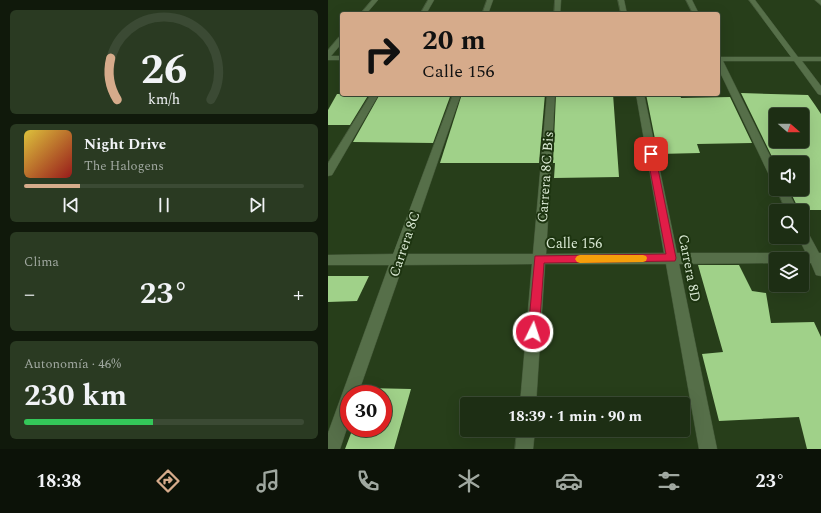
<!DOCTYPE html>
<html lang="es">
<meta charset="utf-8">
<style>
:root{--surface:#1d2e14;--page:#2a3a22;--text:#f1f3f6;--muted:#a0a8a0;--line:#3b4a34;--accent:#d6ab8b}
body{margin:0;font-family:Spectral,serif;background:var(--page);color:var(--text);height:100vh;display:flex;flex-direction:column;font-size:15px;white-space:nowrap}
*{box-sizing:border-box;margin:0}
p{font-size:13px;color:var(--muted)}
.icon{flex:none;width:22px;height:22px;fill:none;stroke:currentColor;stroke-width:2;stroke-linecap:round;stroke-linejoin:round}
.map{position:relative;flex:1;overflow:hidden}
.sheet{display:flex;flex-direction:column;gap:10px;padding:10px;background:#10190b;width:328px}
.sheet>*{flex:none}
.guide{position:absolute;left:12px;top:12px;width:380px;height:84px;border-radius:4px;box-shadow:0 4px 16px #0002,0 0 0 1px var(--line);background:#d6ab8b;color:#111;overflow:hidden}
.needle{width:26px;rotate:110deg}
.controls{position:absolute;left:441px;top:108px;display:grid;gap:8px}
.controls a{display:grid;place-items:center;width:40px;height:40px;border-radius:4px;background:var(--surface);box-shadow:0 4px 16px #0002,0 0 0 1px var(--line);font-size:20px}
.speed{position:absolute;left:12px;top:385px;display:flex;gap:8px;font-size:20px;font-weight:700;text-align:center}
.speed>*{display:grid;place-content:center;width:52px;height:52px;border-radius:50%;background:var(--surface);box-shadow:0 4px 16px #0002,0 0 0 1px var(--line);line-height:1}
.speed .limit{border:6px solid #d22;background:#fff;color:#111}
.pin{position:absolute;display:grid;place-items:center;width:34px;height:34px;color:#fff;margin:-17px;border-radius:8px;box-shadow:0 2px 6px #0006}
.me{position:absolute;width:44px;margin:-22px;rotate:4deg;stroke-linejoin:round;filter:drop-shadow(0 0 3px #0008)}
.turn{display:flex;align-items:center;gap:14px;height:84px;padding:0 16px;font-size:18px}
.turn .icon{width:52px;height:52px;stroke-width:2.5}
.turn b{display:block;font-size:28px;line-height:34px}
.big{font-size:30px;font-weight:700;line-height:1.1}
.sheet .tile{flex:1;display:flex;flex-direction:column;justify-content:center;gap:6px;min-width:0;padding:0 14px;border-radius:6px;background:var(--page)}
.sheet .dial{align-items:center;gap:0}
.dial svg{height:104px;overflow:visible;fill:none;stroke:var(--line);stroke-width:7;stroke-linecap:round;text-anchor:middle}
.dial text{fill:var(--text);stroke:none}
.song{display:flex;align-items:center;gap:12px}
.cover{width:48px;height:48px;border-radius:6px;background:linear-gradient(135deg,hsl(50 70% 55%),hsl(0 70% 35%))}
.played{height:4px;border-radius:2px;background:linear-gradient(90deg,var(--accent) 20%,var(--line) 20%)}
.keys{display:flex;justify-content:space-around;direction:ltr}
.heat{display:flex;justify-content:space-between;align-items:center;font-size:22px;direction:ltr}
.charge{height:6px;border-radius:3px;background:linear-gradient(90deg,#34c759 46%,var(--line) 0)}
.trip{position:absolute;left:132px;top:397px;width:230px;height:40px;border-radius:4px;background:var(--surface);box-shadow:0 4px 16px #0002,0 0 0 1px var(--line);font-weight:700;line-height:40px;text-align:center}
.menu{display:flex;height:64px;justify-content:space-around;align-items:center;background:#0c1208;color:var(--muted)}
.menu .icon{width:28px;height:28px}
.menu .current{color:var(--accent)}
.menu b{font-size:18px;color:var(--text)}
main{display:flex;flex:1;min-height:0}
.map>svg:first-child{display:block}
</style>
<main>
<section class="sheet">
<div class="tile dial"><svg viewBox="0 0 100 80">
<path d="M14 69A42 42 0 1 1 86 69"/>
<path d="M14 69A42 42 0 0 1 9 37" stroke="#d6ab8b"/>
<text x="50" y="56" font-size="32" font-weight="700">26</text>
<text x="50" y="72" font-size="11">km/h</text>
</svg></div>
<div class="tile">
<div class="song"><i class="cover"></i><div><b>Night Drive</b><p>The Halogens</p></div></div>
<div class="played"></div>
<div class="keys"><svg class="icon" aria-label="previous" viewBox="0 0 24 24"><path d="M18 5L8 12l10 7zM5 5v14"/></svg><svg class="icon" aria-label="pause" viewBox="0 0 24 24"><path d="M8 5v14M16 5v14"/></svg><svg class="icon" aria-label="next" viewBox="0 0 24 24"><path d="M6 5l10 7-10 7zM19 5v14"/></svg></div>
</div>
<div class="tile"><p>Clima</p>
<div class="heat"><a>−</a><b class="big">23°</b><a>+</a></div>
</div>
<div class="tile"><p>Autonomía · 46%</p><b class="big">230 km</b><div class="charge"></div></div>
</section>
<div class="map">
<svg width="493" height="449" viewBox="0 0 493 449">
<rect width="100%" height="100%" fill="#273e1a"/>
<!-- building -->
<g fill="#a0d189" fill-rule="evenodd">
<path d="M 413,93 L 480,95 L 487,105 L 493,114 L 493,210 L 471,210 L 461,189 L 474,189 L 474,163 L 448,163 L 448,165 ZM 448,115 L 474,115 L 474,141 L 448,141 Z"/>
<path d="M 9,94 L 41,94 L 22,125 L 0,125 L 0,110 Z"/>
<path d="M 52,94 L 123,94 L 105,143 L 25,142 Z"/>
<path d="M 134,94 L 217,94 L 211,163 L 112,163 Z"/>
<path d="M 228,94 L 285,94 L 291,177 L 226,178 L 227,163 L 225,163 Z"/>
<path d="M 318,94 L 352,94 L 353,98 L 402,97 L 424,143 L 369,144 L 372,153 L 330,154 Z"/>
<path d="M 370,265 L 411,265 L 424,291 L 438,293 L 443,323 L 486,322 L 493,337 L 493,449 L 479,449 L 471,417 L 391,421 L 374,354 L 395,352 Z"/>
<path d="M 0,276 L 41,276 L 29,301 L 0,302 Z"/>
<path d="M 39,388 L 83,389 L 66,449 L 17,449 L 25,428 L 55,428 L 55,394 L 37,394 Z"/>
</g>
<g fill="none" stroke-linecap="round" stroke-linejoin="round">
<defs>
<g id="minor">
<path d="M 44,0 L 50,0 L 38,14 L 32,14 Z"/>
<path d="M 100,0 L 106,0 L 98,14 L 92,14 Z"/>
<path d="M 159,0 L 165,0 L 160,14 L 154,14 Z"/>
<path d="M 227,0 L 233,0 L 232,14 L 226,14 Z"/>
<path d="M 290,0 L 296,0 L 299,14 L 293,14 Z"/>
<path d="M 358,0 L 364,0 L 371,14 L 365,14 Z"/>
<path d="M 421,0 L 427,0 L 470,57 L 493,57 L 493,61 L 474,61 L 493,86 L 493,95 L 490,94 L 466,61 L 395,61 L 448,168 L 448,183 L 444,182 L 443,179 L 390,68 L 390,57 L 463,57 Z"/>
<path d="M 487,0 L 493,0 L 493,5 Z"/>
<path d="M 11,37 L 14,37 L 14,43 L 3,56 L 14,56 L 14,60 L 0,60 L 0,50 Z"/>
<path d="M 43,94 L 51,94 L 4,175 L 0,176 L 0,163 Z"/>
<path d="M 125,94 L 133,94 L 78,254 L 205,254 L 219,94 L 227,94 L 218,254 L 336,253 L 308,94 L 316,94 L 349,253 L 478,253 L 470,237 L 474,237 L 474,227 L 478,229 L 491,253 L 493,253 L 493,276 L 488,275 L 483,263 L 474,263 L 474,259 L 448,259 L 448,263 L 351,264 L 389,449 L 371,449 L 338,264 L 217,264 L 208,404 L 192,404 L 204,264 L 75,265 L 30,394 L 21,394 L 21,422 L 12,449 L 0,449 L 0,433 L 61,265 L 0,265 L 0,255 L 65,254 Z"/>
<path d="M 448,188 L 459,189 L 470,211 L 458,211 Z"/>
<path d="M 189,430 L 207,430 L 205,449 L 187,449 Z"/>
</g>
</defs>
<!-- minor casing -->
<use href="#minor" stroke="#445839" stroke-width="1"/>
<!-- minor -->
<use href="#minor" fill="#566f49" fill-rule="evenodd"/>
</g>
<!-- route -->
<path fill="#e11d48" stroke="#92132f" d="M 323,151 L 327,154 L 348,258 L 347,261 L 216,263 L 211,332 L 209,335 L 205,337 L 201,335 L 200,332 L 207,256 L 338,254 L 319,154 Z"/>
<!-- slow -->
<path fill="#f59e0b" d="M 252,255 L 315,255 L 318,256 L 319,258 L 318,261 L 315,262 L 252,263 L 249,262 L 247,259 L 249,256 Z"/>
<g text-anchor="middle" stroke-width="4" stroke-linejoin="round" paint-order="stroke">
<!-- street labels -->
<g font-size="14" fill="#dcebd6" stroke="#1d3410">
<text transform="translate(217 177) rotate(-86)" y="5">Carrera 8C Bis</text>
<text x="246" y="248">Calle 156</text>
<text transform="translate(76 244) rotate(-71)" y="5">Carrera 8C</text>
<text transform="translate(362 268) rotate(79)" y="5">Carrera 8D</text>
</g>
</g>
</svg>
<div class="controls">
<a><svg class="needle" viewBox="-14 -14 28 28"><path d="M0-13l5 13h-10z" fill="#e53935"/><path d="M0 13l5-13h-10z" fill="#a0a8a0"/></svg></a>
<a><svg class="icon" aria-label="sound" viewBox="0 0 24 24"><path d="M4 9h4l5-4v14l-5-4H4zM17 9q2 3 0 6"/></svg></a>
<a><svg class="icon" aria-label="search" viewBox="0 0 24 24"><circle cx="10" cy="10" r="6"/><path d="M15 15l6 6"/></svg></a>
<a><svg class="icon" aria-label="layers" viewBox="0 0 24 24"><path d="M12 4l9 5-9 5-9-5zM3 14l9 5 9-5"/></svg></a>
</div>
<div class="speed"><div class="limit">30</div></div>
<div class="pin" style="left:323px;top:154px;background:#d93025"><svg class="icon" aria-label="arrive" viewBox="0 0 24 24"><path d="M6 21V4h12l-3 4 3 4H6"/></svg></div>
<svg class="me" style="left:205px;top:332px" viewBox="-20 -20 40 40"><circle r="17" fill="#e11d48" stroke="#fff" stroke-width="3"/><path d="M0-11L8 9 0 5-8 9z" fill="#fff"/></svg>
<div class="trip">18:39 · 1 min · 90 m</div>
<div class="guide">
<div class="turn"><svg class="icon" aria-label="right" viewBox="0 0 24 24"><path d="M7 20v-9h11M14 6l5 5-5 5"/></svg><div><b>20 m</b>Calle 156</div></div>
</div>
</div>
</main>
<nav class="menu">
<b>18:38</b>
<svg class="icon current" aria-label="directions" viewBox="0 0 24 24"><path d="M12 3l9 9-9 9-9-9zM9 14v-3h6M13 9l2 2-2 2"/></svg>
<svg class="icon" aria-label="music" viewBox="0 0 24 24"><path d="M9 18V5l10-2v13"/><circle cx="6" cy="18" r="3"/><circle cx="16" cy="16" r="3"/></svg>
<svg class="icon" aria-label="phone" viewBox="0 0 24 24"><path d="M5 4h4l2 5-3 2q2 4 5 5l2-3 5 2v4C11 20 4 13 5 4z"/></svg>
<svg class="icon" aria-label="climate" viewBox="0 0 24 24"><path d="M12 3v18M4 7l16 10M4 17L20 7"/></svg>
<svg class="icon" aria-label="car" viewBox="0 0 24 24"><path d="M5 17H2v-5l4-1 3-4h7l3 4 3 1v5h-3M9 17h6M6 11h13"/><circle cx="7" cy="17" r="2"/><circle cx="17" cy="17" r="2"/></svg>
<svg class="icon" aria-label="filters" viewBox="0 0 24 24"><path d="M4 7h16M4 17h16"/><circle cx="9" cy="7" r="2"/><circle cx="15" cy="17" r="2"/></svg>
<b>23°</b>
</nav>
